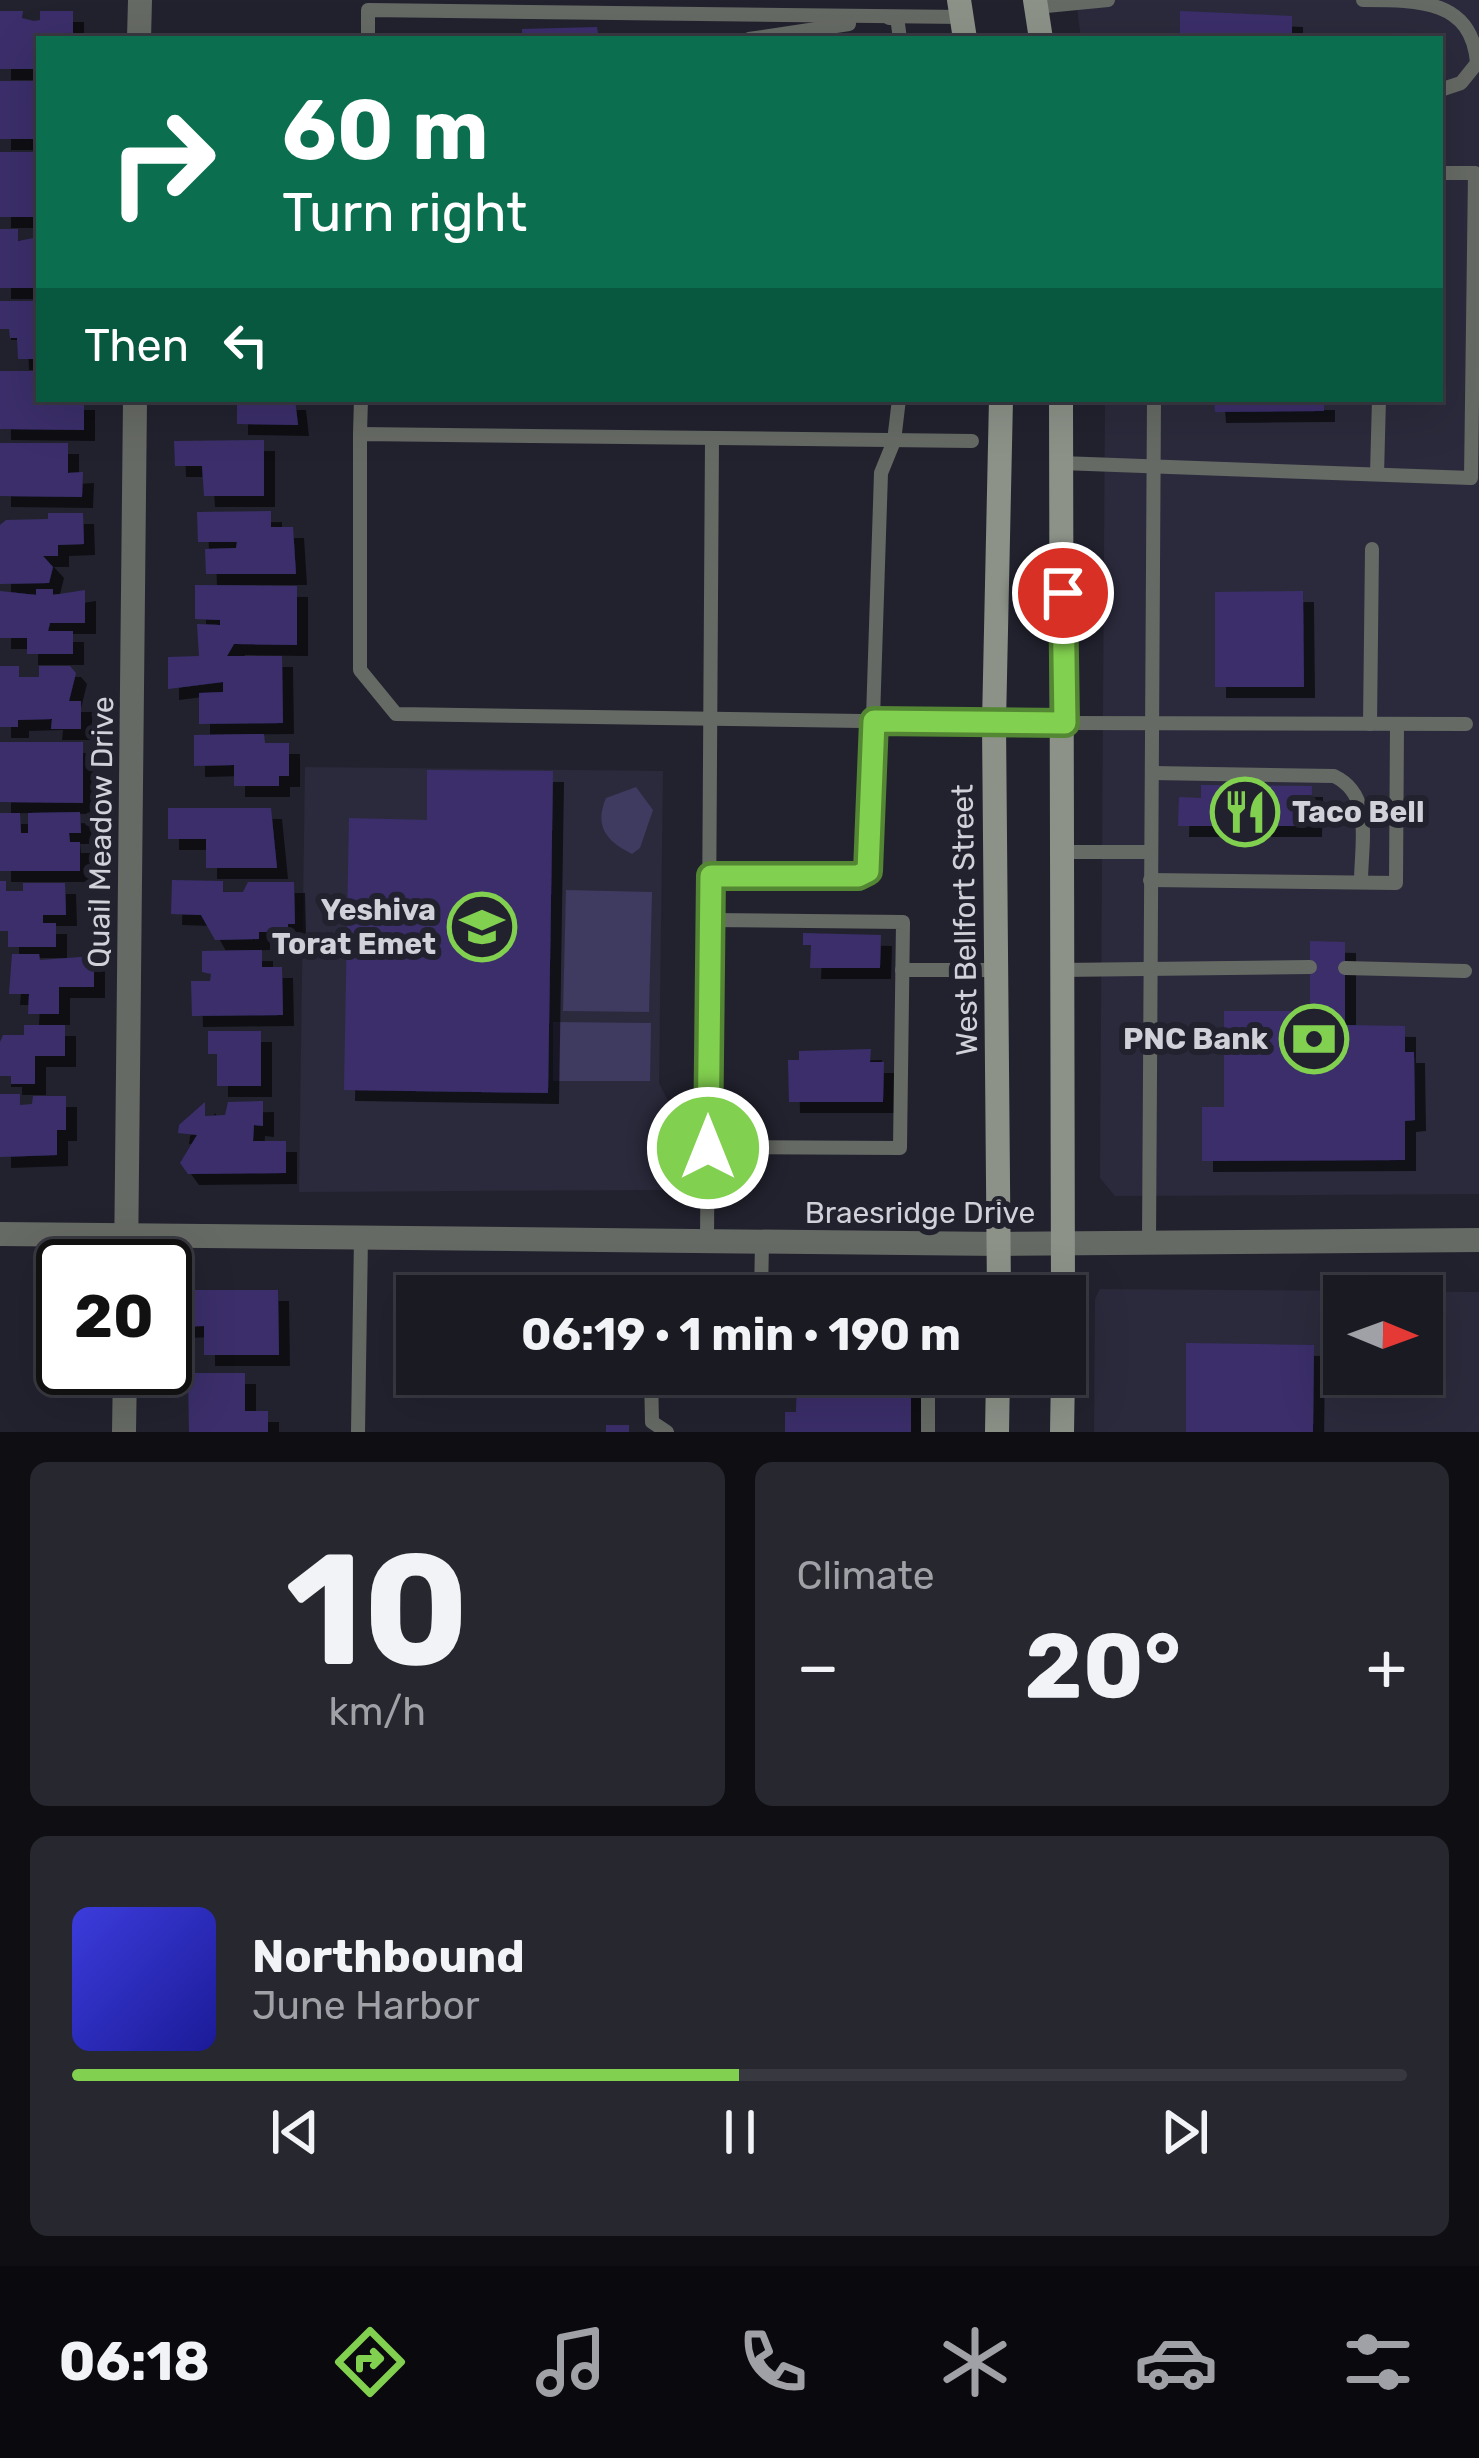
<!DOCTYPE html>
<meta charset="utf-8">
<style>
:root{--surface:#1a1a23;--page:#272730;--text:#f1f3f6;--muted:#9fa1a6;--line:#383841;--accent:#82d04f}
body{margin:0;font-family:Rubik,sans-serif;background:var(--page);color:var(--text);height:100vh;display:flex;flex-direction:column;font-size:45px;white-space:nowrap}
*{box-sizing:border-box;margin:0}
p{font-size:39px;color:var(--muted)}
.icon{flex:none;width:66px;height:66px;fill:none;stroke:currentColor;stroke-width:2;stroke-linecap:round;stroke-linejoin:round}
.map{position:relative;height:1432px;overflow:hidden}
.drawer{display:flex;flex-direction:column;gap:30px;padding:30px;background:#0e0e13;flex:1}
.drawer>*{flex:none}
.guide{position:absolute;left:36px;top:36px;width:1407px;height:366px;border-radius:0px;box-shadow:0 12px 48px #0002,0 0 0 3px var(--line);background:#0b6e4f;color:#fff;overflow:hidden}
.needle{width:78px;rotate:91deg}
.tools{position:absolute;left:1323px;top:1275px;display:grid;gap:24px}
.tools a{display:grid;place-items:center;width:120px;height:120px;border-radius:0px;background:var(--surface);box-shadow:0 12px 48px #0002,0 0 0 3px var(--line);font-size:60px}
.speed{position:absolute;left:36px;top:1239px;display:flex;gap:24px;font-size:60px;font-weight:700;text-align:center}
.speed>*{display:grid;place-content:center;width:156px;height:156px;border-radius:50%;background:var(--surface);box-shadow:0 12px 48px #0002,0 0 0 3px var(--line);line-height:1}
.speed .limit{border:6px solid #111;border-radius:18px;background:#fff;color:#111}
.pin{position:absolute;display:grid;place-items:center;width:102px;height:102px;color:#fff;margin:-51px;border:6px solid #fff;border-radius:50%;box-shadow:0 3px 12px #0007}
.me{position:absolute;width:132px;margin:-66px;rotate:0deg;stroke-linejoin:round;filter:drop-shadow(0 0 9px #0008)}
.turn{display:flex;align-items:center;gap:42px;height:252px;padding:0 48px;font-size:54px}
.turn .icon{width:156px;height:156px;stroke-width:2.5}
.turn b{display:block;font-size:84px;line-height:102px}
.then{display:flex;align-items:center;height:114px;padding:0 48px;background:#0003;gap:24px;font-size:45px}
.big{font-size:90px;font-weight:700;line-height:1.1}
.drawer .tile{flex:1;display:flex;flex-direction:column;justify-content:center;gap:18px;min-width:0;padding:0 42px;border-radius:18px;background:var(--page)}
.drawer .dial{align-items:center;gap:0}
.dial b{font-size:156px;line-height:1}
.song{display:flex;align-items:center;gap:36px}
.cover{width:144px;height:144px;border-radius:18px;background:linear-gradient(135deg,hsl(240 70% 55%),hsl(240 70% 35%))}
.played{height:12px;border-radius:6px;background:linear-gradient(90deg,var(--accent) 50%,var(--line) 50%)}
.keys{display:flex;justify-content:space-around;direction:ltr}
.heat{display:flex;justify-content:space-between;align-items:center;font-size:66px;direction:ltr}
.drawer .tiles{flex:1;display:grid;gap:30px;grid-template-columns:1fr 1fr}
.tile:last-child{grid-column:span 2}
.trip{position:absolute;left:396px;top:1275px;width:690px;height:120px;border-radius:0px;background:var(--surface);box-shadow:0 12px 48px #0002,0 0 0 3px var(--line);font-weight:700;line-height:120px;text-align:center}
.menu{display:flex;height:192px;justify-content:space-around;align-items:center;background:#0a0a0e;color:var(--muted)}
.menu .icon{width:84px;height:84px}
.menu .current{color:var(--accent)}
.menu b{font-size:54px;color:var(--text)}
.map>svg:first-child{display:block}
</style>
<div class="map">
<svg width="1479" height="1432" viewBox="0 0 1479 1432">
<defs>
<filter id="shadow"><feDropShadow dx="11" dy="11" stdDeviation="0" flood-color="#0009"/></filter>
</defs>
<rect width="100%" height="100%" fill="#22222f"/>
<!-- built -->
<g fill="#2b2a3c" fill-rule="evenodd">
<path d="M 1076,0 L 1479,0 L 1479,1194 L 1115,1196 L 1100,1178 L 1105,399 L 1440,399 L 1440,39 L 1081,39 Z"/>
<path d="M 305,767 L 663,771 L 659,1083 L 668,1101 L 665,1190 L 299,1192 Z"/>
<path d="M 1100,1289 L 1479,1292 L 1479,1432 L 1094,1432 L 1095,1299 ZM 1344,1296 L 1422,1296 L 1422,1374 L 1344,1374 Z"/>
</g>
<!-- green -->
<g fill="#3e3a60">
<path d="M 636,787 L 653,810 L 640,848 L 632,854 C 606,841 594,826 606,798 Z"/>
<path d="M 566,890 L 652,892 L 649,1012 L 563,1011 Z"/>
<path d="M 553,1022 L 651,1023 L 650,1081 L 553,1081 Z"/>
</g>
<!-- building -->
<g fill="#3a2f6b" filter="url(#shadow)">
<path d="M 0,11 L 23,11 L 22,18 L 34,21 L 40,20 L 40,11 L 73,11 L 73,39 L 39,39 L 39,69 L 0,69 Z"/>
<path d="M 1180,11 L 1292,16 L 1292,39 L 1180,39 Z"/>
<path d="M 597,27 L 599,39 L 522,39 L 522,29 Z"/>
<rect x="0" y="81" width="39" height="58"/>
<rect x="0" y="152" width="39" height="65"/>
<path d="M 0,229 L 18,229 L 18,241 L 39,237 L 39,288 L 0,288 Z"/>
<path d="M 0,301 L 39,301 L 39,359 L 18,359 L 17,338 L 10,338 L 9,329 L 0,329 Z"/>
<path d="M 0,371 L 39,371 L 39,399 L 84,399 L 84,430 L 0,429 Z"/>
<path d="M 237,399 L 295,399 L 298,425 L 237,424 Z"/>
<path d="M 1214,399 L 1324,399 L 1324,411 L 1215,412 Z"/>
<path d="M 264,440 L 264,496 L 204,496 L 202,466 L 175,466 L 174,441 Z"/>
<path d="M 0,443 L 68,443 L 68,473 L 83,472 L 82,497 L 0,496 Z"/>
<path d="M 271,511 L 271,527 L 293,527 L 296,574 L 206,574 L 205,549 L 236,548 L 237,542 L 198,542 L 197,512 Z"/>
<path d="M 48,513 L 83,513 L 84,544 L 58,545 L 58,556 L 43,556 L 53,567 L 49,583 L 0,584 L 0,525 L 6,520 L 48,519 Z"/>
<path d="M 195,585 L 297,586 L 297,645 L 234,644 L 227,656 L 282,656 L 283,723 L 199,724 L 199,693 L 223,692 L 223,682 L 168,689 L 168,657 L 199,656 L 197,624 L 220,625 L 220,620 L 195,619 Z"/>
<path d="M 36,589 L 53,589 L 53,595 L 85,590 L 85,623 L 50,623 L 48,631 L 73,631 L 73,654 L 27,654 L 27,638 L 0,638 L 0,591 L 36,595 Z"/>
<path d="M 1303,591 L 1304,687 L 1215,687 L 1215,592 Z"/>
<path d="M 0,666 L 19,666 L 19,677 L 39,677 L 39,666 L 70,666 L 76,673 L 69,701 L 81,701 L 81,729 L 51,729 L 52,719 L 18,720 L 18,727 L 0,727 Z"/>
<path d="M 264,734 L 265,743 L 289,743 L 289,776 L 279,776 L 279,786 L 234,786 L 234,765 L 194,766 L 194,735 Z"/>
<path d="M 0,742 L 83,742 L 83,803 L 0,802 Z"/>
<path d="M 427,770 L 553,771 L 548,1093 L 344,1090 L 349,818 L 427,820 Z"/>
<path d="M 1201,785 L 1312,786 L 1311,826 L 1178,826 L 1179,797 L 1201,798 Z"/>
<path d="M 168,808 L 271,808 L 277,868 L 206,868 L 206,839 L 168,839 Z"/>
<path d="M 80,812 L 81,833 L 69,833 L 70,842 L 80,842 L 80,871 L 0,871 L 0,813 L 20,813 L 21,833 L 28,833 L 28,813 Z"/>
<path d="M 172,880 L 223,881 L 223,892 L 243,892 L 248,882 L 294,882 L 295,924 L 288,924 L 288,932 L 259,932 L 259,939 L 215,940 L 201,915 L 171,914 Z"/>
<path d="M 0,881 L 6,881 L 6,891 L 23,891 L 23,883 L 65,883 L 66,915 L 43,915 L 43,923 L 56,923 L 56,947 L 8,947 L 8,931 L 0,931 Z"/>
<path d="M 803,933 L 881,935 L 880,968 L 810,968 L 811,945 L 803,945 Z"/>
<path d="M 1310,941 L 1345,942 L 1345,1025 L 1405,1026 L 1405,1052 L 1414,1052 L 1415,1120 L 1405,1121 L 1405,1160 L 1202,1161 L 1202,1107 L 1224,1107 L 1224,1011 L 1310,1011 Z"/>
<path d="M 262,950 L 262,967 L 282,967 L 283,1015 L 192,1016 L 191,981 L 210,981 L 211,974 L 202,972 L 202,951 Z"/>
<path d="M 12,954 L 39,954 L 40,960 L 94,956 L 94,987 L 59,987 L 59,1014 L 28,1014 L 29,994 L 9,994 Z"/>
<path d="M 24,1025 L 65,1025 L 65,1056 L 35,1056 L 35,1084 L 11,1084 L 11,1076 L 0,1076 L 0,1042 L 3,1035 L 24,1035 Z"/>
<path d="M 208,1031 L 261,1031 L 261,1086 L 217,1086 L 217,1054 L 208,1054 Z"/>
<path d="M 871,1049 L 870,1062 L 884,1062 L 883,1102 L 789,1102 L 788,1060 L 799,1060 L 799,1051 Z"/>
<path d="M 0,1094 L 20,1094 L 20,1105 L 32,1104 L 33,1096 L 66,1096 L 66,1130 L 57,1130 L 57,1155 L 0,1157 Z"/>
<path d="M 263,1101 L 263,1126 L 254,1125 L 253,1141 L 286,1141 L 286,1173 L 188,1174 L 180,1163 L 197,1135 L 178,1133 L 179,1125 L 205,1102 L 205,1116 L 225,1115 L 228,1102 Z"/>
<path d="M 175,1290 L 278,1290 L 279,1355 L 204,1355 L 204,1326 L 175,1327 Z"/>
<path d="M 1186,1343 L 1314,1345 L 1313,1432 L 1186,1432 Z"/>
<path d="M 188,1373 L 245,1373 L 245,1411 L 268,1411 L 268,1432 L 189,1432 Z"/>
<path d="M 845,1374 L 911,1380 L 911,1432 L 785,1432 L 785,1412 L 796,1412 L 797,1379 L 845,1380 Z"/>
<rect x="606" y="1425" width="23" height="7"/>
</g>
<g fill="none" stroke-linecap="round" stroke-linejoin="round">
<!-- service -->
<g stroke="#666a64" stroke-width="14">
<path d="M 1363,0 C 1420,0 1472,0 1477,63 L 1461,83 L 1440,90"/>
<path d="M 1036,7 L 1108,0"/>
<path d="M 889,18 L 897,17 L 900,39"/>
<path d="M 368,39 L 368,10 L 962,17"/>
<path d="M 749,39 L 849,24"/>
<path d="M 360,434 L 361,399"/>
<path d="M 972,441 L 360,434 L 360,670 L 396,714 L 994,723"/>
<path d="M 1061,463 L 1471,478 L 1475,173 L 1440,173"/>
<path d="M 1377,474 L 1379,399"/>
<path d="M 1065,723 L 1466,724"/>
<path d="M 1370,724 L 1372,549"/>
<path d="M 1152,773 L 1334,776 C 1374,795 1361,843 1361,882"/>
<path d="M 1062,852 L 1150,852"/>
<path d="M 711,876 L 858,876 L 868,871 L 881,473 L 894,441 L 899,399"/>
<path d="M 1150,880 L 1396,883 L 1397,725"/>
<path d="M 1345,968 L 1465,971"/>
<path d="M 902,970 L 995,970"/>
<path d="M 1060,970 L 1310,967"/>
<path d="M 708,1147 L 900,1148 L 903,922 L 711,920"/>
<path d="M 707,1242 L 712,439"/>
<path d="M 1149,1244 L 1154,399"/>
<path d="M 761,1296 L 762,1242"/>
<path d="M 651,1374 L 652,1422 L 667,1432"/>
<path d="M 358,1432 L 361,1237"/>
<path d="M 928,1432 L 928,1374"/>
</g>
<!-- minor -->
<g stroke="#666a64" stroke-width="24">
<path d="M 139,39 L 140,0"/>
<path d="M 126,1266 L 135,399"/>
<path d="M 124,1432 L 125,1368"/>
</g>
<!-- tertiary -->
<path stroke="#666a64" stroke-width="24" d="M 0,1234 L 1000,1244 L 1479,1240"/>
<!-- secondary -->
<g stroke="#8c9288" stroke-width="24">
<path d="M 959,0 L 965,39"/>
<path d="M 1035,0 L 1041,39"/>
<path d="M 1061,399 L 1063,1296"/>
<path d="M 994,723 L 1065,723"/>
<path d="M 999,1296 L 994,723 L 1001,399"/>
<path d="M 997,1432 L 998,1374"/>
<path d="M 1062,1432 L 1063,1374"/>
</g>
</g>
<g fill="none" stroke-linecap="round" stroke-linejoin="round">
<defs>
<path id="route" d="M 708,1148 L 711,876 L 858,876 L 868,871 L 874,721 L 1065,723 L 1063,593"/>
</defs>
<!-- route casing -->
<use href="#route" stroke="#548733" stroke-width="30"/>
<!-- route -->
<use href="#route" stroke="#82d04f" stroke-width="21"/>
</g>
<!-- icons -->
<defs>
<symbol id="restaurant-ring" viewBox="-11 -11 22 22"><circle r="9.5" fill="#22222f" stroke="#82d04f" stroke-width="1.5"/><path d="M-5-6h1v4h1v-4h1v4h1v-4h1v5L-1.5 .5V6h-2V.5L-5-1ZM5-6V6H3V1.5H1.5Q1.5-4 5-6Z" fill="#82d04f"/></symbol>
<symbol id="school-ring" viewBox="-11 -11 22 22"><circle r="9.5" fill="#22222f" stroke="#82d04f" stroke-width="1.5"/><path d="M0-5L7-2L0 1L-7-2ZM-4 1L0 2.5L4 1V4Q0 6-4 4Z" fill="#82d04f"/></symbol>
<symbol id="bank-ring" viewBox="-11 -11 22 22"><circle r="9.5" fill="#22222f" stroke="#82d04f" stroke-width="1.5"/><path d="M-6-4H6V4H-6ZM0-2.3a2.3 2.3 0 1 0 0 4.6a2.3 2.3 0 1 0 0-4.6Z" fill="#82d04f"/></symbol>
</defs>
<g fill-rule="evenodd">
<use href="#restaurant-ring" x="1207" y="774" width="76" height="76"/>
<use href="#school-ring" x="444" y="889" width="76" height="76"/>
<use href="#bank-ring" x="1276" y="1001" width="76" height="76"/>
</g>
<g text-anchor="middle" stroke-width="12" stroke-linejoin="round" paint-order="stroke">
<!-- poi labels -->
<g font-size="30" font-weight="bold" fill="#d1d1da" stroke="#22222f" text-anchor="end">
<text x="1292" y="822" text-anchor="start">Taco Bell</text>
<text x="436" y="920">Yeshiva<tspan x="436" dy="34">Torat Emet</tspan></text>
<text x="1268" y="1049">PNC Bank</text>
</g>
<!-- street labels -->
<g font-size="30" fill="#d1d1da" stroke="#22222f">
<text transform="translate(101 832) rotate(-89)" y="10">Quail Meadow Drive</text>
<text transform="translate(965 920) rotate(-91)" y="10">West Bellfort Street</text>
<text x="920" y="1223">Braesridge Drive</text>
</g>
</g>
</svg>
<div class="tools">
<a><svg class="needle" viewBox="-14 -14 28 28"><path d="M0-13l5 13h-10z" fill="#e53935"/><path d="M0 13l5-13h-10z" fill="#9fa1a6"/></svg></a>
</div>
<div class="speed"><div class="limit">20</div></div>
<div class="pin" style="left:1063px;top:593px;background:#d93025"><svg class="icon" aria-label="arrive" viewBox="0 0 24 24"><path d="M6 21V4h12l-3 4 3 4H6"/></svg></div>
<svg class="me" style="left:708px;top:1148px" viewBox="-20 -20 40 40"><circle r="17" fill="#82d04f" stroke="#fff" stroke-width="3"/><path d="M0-11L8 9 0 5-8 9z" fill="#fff"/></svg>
<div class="trip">06:19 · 1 min · 190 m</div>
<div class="guide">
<div class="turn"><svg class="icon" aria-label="right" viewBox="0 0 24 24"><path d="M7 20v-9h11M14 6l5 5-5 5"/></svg><div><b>60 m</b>Turn right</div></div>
<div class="then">Then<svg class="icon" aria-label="left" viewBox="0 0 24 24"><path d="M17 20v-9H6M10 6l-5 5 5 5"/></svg></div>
</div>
</div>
<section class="drawer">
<div class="tiles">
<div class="tile dial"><b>10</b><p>km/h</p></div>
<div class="tile"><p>Climate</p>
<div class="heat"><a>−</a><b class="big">20°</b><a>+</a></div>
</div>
<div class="tile">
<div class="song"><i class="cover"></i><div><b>Northbound</b><p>June Harbor</p></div></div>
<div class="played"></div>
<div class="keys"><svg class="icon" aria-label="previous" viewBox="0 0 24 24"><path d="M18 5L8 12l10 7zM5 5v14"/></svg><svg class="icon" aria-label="pause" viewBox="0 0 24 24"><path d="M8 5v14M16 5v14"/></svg><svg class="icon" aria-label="next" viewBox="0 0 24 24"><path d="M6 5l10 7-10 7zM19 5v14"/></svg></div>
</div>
</div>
</section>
<nav class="menu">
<b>06:18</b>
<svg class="icon current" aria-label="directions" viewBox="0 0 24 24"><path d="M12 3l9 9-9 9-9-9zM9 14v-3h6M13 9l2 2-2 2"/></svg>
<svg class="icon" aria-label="music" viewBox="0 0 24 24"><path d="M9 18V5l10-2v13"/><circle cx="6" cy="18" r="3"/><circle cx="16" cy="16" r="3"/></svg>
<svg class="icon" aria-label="phone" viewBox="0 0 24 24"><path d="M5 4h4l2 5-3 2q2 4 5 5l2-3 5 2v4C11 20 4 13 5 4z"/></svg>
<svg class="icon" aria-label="climate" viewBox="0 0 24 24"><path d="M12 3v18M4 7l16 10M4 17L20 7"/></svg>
<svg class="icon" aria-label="car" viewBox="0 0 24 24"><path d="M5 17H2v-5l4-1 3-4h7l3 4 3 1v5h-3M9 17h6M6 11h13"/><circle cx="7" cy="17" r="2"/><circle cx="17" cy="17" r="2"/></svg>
<svg class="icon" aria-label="filters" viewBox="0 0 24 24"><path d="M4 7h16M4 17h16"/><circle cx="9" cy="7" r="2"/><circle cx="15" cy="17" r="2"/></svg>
</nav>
